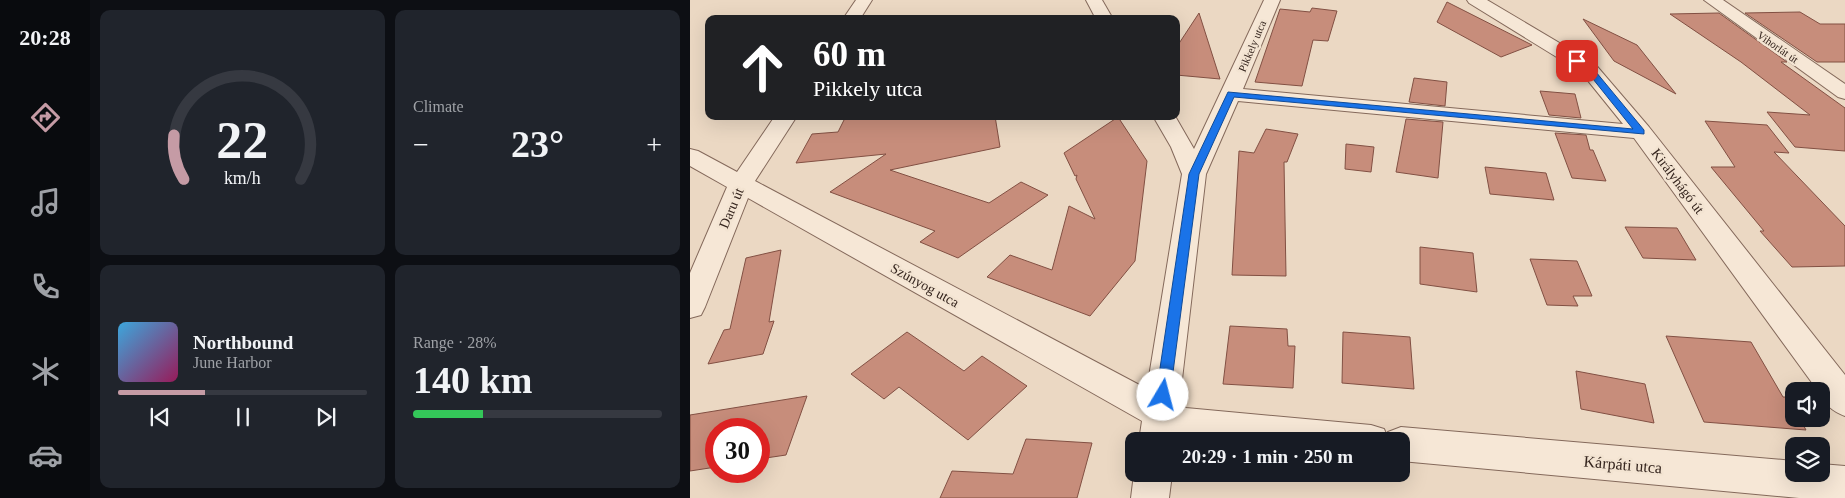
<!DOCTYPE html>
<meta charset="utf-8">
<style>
:root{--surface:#171b24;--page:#20242c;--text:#f1f3f6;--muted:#9ea1a6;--line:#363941;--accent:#c59ba5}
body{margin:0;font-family:Georgia,serif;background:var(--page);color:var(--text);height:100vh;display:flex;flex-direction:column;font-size:19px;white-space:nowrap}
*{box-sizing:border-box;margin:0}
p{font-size:16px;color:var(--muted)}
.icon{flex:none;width:28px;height:28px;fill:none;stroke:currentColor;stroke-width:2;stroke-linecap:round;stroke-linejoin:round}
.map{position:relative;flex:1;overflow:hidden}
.sheet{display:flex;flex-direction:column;gap:10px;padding:10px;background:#0d0f14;width:600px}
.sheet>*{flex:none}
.banner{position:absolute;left:15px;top:15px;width:475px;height:105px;border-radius:10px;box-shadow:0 5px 20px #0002;background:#202124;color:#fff;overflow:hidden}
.fabs{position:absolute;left:1095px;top:382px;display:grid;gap:10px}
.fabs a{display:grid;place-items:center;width:45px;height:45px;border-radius:10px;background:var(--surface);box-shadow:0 5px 20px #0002;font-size:25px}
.speed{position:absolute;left:15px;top:418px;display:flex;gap:10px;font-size:25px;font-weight:700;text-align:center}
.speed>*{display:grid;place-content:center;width:65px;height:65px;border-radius:50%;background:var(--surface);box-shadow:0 5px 20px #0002;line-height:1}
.speed .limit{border:8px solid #d22;background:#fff;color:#111}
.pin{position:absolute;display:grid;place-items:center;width:42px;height:42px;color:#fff;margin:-21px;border-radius:10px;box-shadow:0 2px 8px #0006}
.me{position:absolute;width:55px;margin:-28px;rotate:8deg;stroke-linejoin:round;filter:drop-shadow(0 0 4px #0008)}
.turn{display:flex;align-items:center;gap:18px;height:105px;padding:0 25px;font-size:22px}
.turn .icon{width:65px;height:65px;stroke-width:2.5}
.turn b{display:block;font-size:35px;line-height:42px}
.big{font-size:38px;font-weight:700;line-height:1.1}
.sheet .widget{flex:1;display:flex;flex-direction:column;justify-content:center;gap:8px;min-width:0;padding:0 18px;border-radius:10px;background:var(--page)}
.sheet .dial{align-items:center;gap:0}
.dial svg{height:130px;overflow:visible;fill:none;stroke:var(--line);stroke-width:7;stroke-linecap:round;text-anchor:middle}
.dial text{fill:var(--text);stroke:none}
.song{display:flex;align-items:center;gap:15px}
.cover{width:60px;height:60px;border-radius:8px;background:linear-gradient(135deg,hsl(200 70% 55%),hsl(330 70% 35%))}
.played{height:5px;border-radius:2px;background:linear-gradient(90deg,var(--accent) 35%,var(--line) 35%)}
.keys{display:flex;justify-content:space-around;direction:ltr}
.heat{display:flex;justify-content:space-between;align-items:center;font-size:28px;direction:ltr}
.charge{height:8px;border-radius:4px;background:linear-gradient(90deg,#34c759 28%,var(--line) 0)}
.sheet .tiles{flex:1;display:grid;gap:10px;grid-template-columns:repeat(2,1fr)}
.trip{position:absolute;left:435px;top:432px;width:285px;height:50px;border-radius:10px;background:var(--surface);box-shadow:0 5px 20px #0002;font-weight:700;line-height:50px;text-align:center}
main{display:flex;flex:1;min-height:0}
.dock{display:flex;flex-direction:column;width:90px;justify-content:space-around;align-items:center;background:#090b0e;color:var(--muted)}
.dock .icon{width:35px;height:35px}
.dock .current{color:var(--accent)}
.dock b{font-size:22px;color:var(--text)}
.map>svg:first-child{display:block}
</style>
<main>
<nav class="dock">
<b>20:28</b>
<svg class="icon current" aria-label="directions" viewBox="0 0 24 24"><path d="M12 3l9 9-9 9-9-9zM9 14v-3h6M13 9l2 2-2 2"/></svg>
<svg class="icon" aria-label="music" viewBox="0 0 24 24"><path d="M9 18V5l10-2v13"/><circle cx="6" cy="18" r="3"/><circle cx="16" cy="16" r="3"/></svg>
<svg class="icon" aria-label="phone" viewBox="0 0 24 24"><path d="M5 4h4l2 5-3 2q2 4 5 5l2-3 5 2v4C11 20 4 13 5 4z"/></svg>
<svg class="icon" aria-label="climate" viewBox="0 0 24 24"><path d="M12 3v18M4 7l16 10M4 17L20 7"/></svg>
<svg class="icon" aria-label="car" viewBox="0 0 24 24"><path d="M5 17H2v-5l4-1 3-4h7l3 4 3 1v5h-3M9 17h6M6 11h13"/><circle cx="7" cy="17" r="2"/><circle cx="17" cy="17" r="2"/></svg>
</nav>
<section class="sheet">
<div class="tiles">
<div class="widget dial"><svg viewBox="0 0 100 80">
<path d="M14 69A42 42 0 1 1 86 69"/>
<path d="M14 69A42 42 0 0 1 8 42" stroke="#c59ba5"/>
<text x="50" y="56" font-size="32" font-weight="700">22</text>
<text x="50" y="72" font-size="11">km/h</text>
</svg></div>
<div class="widget"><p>Climate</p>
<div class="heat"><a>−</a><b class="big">23°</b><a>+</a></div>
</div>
<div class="widget">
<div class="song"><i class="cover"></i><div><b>Northbound</b><p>June Harbor</p></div></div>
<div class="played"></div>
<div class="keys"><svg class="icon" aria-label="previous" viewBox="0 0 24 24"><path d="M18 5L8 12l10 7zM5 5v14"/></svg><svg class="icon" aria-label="pause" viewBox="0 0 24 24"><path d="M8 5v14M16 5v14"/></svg><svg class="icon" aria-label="next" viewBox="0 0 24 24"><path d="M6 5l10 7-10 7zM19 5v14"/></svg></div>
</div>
<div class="widget"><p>Range · 28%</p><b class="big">140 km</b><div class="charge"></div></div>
</div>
</section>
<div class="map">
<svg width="1155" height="498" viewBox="0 0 1155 498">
<rect width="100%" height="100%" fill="#ebd8c3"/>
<!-- building -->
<g fill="#c78d7b" stroke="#825043">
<path d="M 757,2 L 842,45 L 811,57 L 747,22 Z"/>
<path d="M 622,8 L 647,11 L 638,41 L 623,40 L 612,86 L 565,82 L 590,9 L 620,12 Z"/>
<path d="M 1110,12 L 1130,24 L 1155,24 L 1155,62 L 1127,62 L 1055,13 Z"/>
<path d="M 509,13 L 530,79 L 486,75 L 486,48 Z"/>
<path d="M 1029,13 L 1097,62 L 1091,62 L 1155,108 L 1155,151 L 1105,147 L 1077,112 L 1120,115 L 1051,62 L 980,14 Z"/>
<path d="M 893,19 L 947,45 L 986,94 L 924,61 Z"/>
<path d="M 724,78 L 757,82 L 755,106 L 719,102 Z"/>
<path d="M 850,91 L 885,94 L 891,118 L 859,115 Z"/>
<path d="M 156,116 L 305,116 L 310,147 L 200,170 L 299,203 L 331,182 L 358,195 L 268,258 L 230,242 L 245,231 L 140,192 L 196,154 L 106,163 L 122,134 L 148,132 Z"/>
<path d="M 428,117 L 457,161 L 445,261 L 400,316 L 297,277 L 320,255 L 362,270 L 379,206 L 405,219 L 386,179 L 387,175 L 385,176 L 374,153 Z"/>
<path d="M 716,119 L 753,122 L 748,178 L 706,172 Z"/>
<path d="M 1015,121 L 1077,125 L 1099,153 L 1084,152 L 1155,226 L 1155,266 L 1102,267 L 1070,231 L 1074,231 L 1021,167 L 1045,167 Z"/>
<path d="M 576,129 L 608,134 L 597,162 L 594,162 L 596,276 L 542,275 L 549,151 L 564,153 Z"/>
<path d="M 865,133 L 896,135 L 900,150 L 903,150 L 916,181 L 882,178 Z"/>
<path d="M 656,144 L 684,147 L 681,172 L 655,169 Z"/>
<path d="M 795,167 L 856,173 L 864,200 L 800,194 Z"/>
<path d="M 935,227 L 987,228 L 1006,260 L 953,258 Z"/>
<path d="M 730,247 L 783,253 L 787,292 L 730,284 Z"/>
<path d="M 91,250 L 79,322 L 84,321 L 73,354 L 18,364 L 34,330 L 40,329 L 56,258 Z"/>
<path d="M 840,259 L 887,261 L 902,296 L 883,296 L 888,306 L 857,305 Z"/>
<path d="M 540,326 L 597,329 L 598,346 L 605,346 L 603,388 L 533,384 Z"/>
<path d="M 217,332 L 274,371 L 292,356 L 337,386 L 278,440 L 209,387 L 194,399 L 161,374 Z"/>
<path d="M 653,332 L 720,337 L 724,389 L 652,383 Z"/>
<path d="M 976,336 L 1061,342 L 1093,397 L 1098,397 L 1104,408 L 1104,419 L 1110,419 L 1116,430 L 1014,422 Z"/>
<path d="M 886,371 L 955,384 L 964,423 L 891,409 Z"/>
<path d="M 117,396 L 96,455 L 69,459 L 69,429 L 26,429 L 26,467 L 0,471 L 0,415 Z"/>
<path d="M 336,439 L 402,443 L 387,498 L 250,498 L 262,471 L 323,474 Z"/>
</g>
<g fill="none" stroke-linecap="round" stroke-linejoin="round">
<defs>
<g id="street">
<path d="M 166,0 L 182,0 L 170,19 L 153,19 Z"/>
<path d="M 396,0 L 412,0 L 423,19 L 406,19 Z"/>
<path d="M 574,0 L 590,0 L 553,89 L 933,124 L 891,72 L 779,3 L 777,0 L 797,0 L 905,64 L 959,127 L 1155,375 L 1155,416 C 1144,412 1132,404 1131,391 L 1128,391 L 944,138 L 548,101 L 516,174 L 489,405 L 496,408 L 681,425 L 694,429 L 697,436 L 698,432 L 711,427 L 1104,461 L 1104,474 L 1131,474 L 1131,464 L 1155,466 L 1155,498 L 1109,498 L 711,461 L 711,441 L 510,441 L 495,440 L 486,436 L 485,441 L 449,441 L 452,421 L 58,198 L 15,307 L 11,315 L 0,318 L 0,273 L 37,187 L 0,166 L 0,149 L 8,151 L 47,172 L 85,116 L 107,116 L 65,181 L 457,389 L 492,174 L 481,147 L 463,116 L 485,116 L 504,149 Z"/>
<path d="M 1014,0 L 1033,0 L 1155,84 L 1155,99 L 1148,97 Z"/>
<path d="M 444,474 L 482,474 L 479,498 L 441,498 Z"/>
</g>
</defs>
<!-- street casing -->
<use href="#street" stroke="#84695b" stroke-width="2"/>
<!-- street -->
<use href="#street" fill="#f6e7d6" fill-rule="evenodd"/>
</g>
<!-- route -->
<path fill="#1a73e8" stroke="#114b97" d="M 884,59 L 890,59 L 901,66 L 954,130 L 954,134 L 544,97 L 509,174 L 480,395 L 478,400 L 473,401 L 468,400 L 466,395 L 499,174 L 538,92 L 943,129 L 895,69 L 884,62 Z"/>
<g text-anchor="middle" stroke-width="5" stroke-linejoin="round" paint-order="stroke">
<!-- far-street labels -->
<g font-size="11" fill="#35251e" stroke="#f3e4d2">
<text transform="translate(562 46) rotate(-67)" y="4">Pikkely utca</text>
<text transform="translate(1088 47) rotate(35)" y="4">Vihorlát út</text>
</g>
<!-- street labels -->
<g font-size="14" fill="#35251e" stroke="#f3e4d2">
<text transform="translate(988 181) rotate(53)" y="5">Királyhágó út</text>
<text transform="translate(41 208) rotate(-67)" y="5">Daru út</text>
<text transform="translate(235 285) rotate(29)" y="5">Szúnyog utca</text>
</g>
<!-- near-street labels -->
<g font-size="16" fill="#35251e" stroke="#f3e4d2">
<text transform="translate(933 464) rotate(5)" y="6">Kárpáti utca</text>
</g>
</g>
</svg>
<div class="fabs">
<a><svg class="icon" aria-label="sound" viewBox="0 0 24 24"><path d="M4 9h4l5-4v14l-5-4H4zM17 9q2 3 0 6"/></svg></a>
<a><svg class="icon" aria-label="layers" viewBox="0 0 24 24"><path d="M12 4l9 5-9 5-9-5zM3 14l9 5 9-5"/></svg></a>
</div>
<div class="speed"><div class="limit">30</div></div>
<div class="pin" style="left:887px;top:61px;background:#d93025"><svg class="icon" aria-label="arrive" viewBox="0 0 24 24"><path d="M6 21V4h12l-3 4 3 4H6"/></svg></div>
<svg class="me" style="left:473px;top:395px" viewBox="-20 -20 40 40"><circle r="19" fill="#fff"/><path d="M0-13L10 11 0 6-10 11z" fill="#1a73e8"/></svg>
<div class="trip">20:29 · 1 min · 250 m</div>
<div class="banner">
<div class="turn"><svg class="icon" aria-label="ahead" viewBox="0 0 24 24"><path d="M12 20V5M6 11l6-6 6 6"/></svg><div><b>60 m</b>Pikkely utca</div></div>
</div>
</div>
</main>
